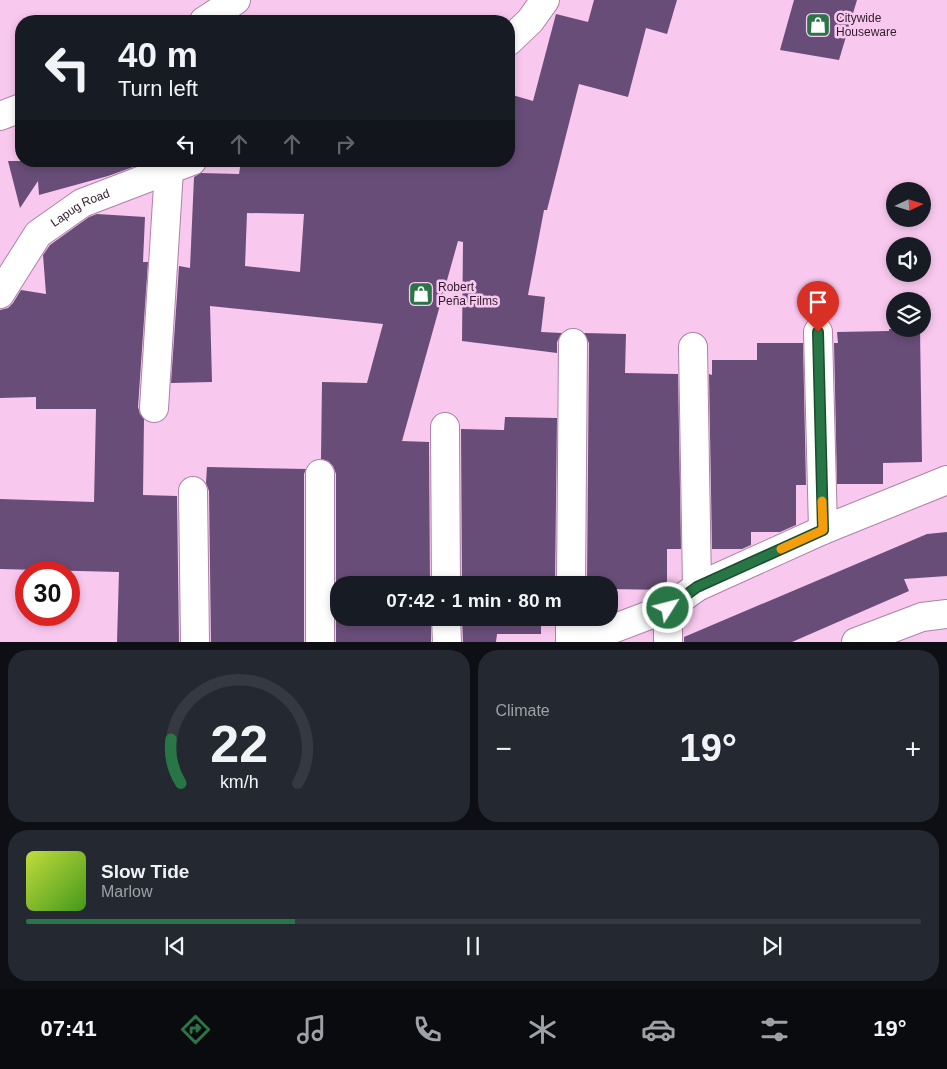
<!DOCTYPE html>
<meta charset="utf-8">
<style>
:root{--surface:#171b24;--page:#242831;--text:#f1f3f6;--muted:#9ea1a6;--line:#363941;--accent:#287646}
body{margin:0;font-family:Arial,sans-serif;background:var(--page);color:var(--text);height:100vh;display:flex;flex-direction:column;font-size:19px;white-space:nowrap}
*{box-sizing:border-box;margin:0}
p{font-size:16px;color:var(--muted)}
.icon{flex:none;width:28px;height:28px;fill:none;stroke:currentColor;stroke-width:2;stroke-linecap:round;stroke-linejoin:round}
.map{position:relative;height:642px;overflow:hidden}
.panel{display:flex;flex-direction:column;gap:8px;padding:8px;background:#0d0f14;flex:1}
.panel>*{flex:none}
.banner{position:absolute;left:15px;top:15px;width:500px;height:152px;border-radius:20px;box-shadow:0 2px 8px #0003;background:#171b24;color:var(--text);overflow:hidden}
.needle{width:32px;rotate:86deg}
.buttons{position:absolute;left:886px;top:182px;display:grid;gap:10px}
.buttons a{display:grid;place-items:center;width:45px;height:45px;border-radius:50%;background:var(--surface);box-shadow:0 2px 8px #0003;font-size:25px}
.speed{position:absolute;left:15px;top:561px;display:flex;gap:10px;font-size:25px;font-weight:700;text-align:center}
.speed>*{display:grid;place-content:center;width:65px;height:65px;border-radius:50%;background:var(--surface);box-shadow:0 2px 8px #0003;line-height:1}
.speed .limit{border:8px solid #d22;background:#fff;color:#111}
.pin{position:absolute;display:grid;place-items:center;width:42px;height:42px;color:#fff;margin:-51px -21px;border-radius:50% 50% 50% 0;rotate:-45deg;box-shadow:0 0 5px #0007}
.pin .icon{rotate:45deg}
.me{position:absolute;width:55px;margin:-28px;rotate:54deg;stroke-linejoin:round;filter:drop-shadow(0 0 4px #0008)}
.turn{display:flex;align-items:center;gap:18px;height:105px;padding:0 20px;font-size:22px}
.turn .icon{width:65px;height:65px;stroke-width:2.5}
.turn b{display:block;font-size:35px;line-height:42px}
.lanes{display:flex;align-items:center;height:48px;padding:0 20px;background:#0003;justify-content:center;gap:25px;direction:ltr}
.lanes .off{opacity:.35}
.big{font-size:38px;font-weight:700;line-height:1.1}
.panel .card{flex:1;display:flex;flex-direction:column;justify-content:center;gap:8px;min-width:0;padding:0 18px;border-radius:20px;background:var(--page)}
.panel .dial{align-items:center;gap:0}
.dial svg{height:130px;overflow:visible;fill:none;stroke:var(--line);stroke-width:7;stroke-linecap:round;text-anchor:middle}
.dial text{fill:var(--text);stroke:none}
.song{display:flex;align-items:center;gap:15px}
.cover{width:60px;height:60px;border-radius:8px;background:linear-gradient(135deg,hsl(70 70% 55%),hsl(100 70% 35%))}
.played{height:5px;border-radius:2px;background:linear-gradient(90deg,var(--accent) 30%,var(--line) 30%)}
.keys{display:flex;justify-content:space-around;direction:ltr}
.heat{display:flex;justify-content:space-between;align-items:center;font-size:28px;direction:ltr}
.panel .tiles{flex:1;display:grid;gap:8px;grid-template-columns:1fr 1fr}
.card:last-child{grid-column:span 2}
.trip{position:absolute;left:330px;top:576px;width:288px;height:50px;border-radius:20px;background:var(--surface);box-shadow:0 2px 8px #0003;font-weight:700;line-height:50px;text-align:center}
.dock{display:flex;height:80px;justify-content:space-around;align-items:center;background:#090b0e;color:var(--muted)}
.dock .icon{width:35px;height:35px}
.dock .on{color:var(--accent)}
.dock b{font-size:22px;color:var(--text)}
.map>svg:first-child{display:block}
</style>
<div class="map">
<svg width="947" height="642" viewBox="0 0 947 642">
<rect width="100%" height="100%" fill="#f9c8ef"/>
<!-- building -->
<g fill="#684d78" fill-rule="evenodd">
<path d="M 594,0 L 677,0 L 667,34 L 646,28 L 628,97 L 579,84 L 547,210 L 544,210 L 528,295 L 545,297 L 541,332 L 562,333 L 557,342 L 557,353 L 462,341 L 463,242 L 458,241 L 402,441 L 429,442 L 430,585 L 339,585 L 339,618 L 431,618 L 431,642 L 336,642 L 336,474 L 333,466 L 328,461 L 321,459 L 322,382 L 367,383 L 383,324 L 210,306 L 212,382 L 171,383 L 179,266 L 190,268 L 194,177 L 201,173 L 239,174 L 241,161 L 509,161 L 509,94 L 533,101 L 556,14 L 588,22 ZM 247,213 L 304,214 L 300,272 L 245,266 Z"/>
<path d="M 794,0 L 857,0 L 839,60 L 780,50 Z"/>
<path d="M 8,161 L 132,161 L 133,167 L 108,176 L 39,195 L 38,181 L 20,208 Z"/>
<path d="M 97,214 L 145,217 L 143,262 L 148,262 L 138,407 L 140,414 L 144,419 L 143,495 L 177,496 L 179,642 L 117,642 L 119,572 L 0,569 L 0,499 L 94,502 L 96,409 L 36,409 L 36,397 L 0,398 L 0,310 L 8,308 L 13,303 L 21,290 L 46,294 L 43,255 L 50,245 L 89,217 Z"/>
<path d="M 889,329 L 920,329 L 922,462 L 883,463 L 883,484 L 837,484 L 834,343 L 838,343 L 837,332 L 889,331 Z"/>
<path d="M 584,333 L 626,334 L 625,373 L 678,374 L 681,549 L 667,549 L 667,589 L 666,590 L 609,589 L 609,585 L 587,585 L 589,343 Z"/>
<path d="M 757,343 L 803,343 L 806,485 L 796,485 L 796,525 L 780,532 L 751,532 L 751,545 L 742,549 L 712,549 L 709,374 L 712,375 L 712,360 L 757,360 Z"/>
<path d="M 505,417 L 557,418 L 555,585 L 462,585 L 461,429 L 504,430 Z"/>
<path d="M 207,467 L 306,469 L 304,474 L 304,642 L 211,642 L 209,491 L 206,483 Z"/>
<path d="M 947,532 L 947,576 L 904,579 L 909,591 L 792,642 L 684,642 L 684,637 L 927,534 Z"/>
<path d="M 462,618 L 541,618 L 541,634 L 497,634 L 496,642 L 463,642 Z"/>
</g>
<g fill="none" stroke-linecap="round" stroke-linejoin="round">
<defs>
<g id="minor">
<path d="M 204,21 L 236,0"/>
<path d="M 509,41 L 530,21 L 545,0"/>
<path d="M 0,116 L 21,108"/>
<path id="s1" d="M 0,294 L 38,234 L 82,203 L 192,161"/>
<path d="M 818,332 L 823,530"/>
<path d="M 693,347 L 697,587"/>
<path d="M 154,408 L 169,170"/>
<path d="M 445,427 L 446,585"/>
<path d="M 193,491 L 195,642"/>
<path d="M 571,585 L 573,343"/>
<path d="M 446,618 L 447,642"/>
<path d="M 320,642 L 320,474"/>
<path d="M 570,642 L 570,618"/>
<path d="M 578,642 L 668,608 L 697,587 L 823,530 L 947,480"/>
<path d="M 668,642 L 668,608"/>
<path d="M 856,642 L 922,617 L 947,614"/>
</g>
</defs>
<!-- minor casing -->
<use href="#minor" stroke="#ae81a6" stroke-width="30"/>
<!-- minor -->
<use href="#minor" stroke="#fff" stroke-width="28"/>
</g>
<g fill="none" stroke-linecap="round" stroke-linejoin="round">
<defs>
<path id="route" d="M 668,608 L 697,587 L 823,530 L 818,332"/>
</defs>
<!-- route casing -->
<use href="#route" stroke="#1a4d2e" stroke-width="12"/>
<!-- route -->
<use href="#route" stroke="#287646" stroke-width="9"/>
<!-- slow -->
<path stroke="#f59e0b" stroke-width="9" d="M 781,549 L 823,530 L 822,501"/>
</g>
<!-- icons -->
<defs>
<symbol id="shop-square" viewBox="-11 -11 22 22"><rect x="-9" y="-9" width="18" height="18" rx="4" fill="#287646" stroke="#f9c8ef"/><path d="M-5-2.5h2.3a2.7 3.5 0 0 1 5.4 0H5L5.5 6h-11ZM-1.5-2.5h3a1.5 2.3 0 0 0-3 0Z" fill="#fff"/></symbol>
</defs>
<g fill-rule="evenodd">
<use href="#shop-square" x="804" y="11" width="28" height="28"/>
<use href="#shop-square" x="407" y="280" width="28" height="28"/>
</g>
<g text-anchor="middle" stroke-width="5" stroke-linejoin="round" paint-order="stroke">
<!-- poi labels -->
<g font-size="12" fill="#2e1c2a" stroke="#f9c8ef" text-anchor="start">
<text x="836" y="22">Citywide<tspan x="836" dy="14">Houseware</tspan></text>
<text x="438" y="291">Robert<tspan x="438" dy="14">Peña Films</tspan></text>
</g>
<!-- street labels -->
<g font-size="12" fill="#2e1c2a" stroke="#f9c8ef">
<text dy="4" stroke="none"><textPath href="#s1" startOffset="121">Lapug Road</textPath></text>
</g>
</g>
</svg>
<div class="buttons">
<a><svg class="needle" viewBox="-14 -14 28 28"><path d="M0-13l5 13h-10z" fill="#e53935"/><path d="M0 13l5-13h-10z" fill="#9ea1a6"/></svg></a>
<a><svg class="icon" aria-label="sound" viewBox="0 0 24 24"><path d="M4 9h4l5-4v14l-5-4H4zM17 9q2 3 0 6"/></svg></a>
<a><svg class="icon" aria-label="layers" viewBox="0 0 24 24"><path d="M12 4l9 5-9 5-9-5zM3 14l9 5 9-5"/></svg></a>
</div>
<div class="speed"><div class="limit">30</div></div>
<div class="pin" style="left:818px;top:332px;background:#d93025"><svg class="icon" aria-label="arrive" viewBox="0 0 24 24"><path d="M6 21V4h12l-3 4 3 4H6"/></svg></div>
<svg class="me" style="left:668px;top:608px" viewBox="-20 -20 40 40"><circle r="17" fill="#287646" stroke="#fff" stroke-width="3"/><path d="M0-11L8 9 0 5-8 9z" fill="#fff"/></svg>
<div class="trip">07:42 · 1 min · 80 m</div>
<div class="banner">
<div class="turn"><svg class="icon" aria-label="left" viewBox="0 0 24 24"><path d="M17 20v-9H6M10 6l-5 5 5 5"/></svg><div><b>40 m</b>Turn left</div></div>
<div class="lanes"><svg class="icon" aria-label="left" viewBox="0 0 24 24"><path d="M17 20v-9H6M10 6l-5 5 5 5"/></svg><svg class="icon off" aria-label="ahead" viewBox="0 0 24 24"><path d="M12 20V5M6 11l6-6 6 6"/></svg><svg class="icon off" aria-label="ahead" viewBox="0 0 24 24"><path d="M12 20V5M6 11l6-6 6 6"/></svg><svg class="icon off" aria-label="right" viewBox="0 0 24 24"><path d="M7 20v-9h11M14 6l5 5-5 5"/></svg></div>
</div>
</div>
<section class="panel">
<div class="tiles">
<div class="card dial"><svg viewBox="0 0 100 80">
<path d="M14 69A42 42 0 1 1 86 69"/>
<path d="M14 69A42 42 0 0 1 8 42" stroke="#287646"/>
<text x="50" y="56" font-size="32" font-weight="700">22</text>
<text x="50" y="72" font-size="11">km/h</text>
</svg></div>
<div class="card"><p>Climate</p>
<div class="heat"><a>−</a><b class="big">19°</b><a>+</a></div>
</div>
<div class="card">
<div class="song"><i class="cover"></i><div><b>Slow Tide</b><p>Marlow</p></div></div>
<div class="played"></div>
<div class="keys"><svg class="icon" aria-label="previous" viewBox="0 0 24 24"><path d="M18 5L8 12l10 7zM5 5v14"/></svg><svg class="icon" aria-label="pause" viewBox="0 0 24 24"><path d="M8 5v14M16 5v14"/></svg><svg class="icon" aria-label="next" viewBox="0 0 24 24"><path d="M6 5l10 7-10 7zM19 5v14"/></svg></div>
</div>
</div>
</section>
<nav class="dock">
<b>07:41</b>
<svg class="icon on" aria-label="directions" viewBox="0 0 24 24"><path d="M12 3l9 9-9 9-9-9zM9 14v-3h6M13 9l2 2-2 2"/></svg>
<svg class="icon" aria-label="music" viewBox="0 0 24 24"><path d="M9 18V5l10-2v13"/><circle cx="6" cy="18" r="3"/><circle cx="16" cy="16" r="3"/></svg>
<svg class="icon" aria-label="phone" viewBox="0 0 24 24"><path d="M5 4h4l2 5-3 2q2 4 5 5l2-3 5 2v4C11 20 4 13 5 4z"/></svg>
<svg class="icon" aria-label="climate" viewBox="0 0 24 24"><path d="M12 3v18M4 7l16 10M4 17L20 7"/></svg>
<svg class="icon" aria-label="car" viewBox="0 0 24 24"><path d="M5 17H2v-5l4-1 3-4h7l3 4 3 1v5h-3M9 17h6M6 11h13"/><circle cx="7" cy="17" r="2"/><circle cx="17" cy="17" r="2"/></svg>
<svg class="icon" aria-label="filters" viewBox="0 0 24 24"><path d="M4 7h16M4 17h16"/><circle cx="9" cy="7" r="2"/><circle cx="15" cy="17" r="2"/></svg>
<b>19°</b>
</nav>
